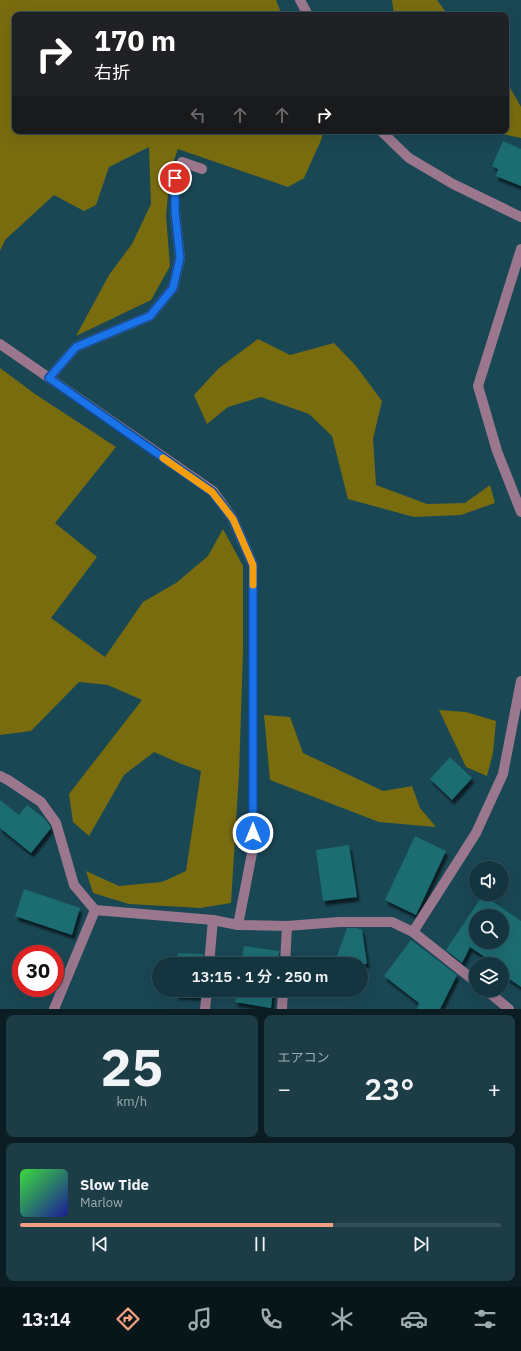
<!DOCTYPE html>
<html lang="ja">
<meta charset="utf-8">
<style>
:root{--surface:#14353f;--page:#1d3d46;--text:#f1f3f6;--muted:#9dabb0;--line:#335059;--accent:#f39f82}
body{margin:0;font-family:"IBM Plex Sans","Noto Sans JP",sans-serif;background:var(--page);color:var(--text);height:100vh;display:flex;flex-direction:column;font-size:15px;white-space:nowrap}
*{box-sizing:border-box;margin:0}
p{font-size:13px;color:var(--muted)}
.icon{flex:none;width:22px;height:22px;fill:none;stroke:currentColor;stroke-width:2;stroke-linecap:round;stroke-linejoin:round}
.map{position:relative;height:1009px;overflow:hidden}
.panel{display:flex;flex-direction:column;gap:6px;padding:6px;background:#0b1d23;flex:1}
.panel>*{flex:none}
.banner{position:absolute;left:12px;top:12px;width:497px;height:122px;border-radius:8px;box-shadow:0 4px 16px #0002,0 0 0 1px var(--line);background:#202124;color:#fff;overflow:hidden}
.fabs{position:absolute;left:469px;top:861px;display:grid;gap:8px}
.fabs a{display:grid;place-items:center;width:40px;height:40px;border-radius:50%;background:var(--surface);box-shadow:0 4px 16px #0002,0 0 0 1px var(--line);font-size:20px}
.speed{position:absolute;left:12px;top:945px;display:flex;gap:8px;font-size:20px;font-weight:700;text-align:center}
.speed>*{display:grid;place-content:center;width:52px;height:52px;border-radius:50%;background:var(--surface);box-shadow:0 4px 16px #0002,0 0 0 1px var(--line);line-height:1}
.speed .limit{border:6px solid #d22;background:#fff;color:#111}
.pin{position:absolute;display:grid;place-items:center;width:34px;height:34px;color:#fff;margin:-17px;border:2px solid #fff;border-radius:50%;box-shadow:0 1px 4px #0007}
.me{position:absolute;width:44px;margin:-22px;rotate:0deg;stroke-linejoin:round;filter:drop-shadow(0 0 3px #0008)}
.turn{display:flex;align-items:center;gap:14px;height:84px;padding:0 16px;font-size:18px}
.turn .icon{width:52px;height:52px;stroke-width:2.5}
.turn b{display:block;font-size:28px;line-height:34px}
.lanes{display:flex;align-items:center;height:38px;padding:0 16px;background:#0003;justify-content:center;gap:20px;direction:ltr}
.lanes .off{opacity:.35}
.big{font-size:30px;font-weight:600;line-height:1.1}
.panel .widget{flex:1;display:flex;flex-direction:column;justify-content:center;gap:6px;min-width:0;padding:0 14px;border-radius:8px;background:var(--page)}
.panel .dial{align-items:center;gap:0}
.dial b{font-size:52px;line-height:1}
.song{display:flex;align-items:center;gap:12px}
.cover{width:48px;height:48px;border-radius:6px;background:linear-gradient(135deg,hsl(120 70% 55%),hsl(240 70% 35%))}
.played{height:4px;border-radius:2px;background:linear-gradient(90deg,var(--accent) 65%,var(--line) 65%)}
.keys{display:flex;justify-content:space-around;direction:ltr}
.heat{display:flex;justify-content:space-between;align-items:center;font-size:22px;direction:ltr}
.panel .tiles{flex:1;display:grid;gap:6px;grid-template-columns:1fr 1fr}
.widget:last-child{grid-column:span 2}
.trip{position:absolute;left:152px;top:957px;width:216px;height:40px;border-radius:20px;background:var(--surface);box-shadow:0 4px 16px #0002,0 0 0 1px var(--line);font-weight:600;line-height:40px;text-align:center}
.menu{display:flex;height:64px;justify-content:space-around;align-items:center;background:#081519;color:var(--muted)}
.menu .icon{width:28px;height:28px}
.menu .selected{color:var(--accent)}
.menu b{font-size:18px;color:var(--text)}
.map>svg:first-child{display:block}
</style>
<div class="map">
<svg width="521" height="1009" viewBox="0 0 521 1009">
<defs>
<filter id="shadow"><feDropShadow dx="2.5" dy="4.5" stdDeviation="1" flood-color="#0009"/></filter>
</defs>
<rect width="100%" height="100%" fill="#1a4754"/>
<!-- green -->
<g fill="#796c0f">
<path d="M 0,0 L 276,0 L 282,15 L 15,15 L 15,131 L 322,131 L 322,138 L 304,178 L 288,187 L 178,149 L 170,171 L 166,216 L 170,266 L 151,300 L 76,336 L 109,275 L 132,244 L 151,204 L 149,147 L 109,167 L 96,205 L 84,211 L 54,195 L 5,240 L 0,251 Z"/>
<path d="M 392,0 L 437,0 L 448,15 L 394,15 Z"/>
<path d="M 506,84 L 508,84 L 521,107 L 521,138 L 489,131 L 506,131 Z"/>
<path d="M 258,339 L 290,355 L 334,343 L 356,366 L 382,401 L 373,439 L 376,485 L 427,504 L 465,503 L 490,485 L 495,503 L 461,515 L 414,517 L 348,499 L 332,436 L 309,414 L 261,397 L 228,407 L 207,424 L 194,395 L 219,368 Z"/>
<path d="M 0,368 L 35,394 L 116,447 L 55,523 L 97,557 L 51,618 L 105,657 L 143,602 L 176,583 L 208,556 L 223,529 L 243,566 L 243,652 L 239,774 L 231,903 L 200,908 L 129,904 L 93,893 L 86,871 L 119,886 L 162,882 L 186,871 L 201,771 L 179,763 L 154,752 L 124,775 L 89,836 L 73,822 L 69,794 L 142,700 L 108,685 L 79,682 L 31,731 L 0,735 Z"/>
<path d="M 439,710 L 466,712 L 496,721 L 493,753 L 487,776 L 466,767 Z"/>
<path d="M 264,715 L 290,717 L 303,753 L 383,791 L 412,786 L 420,808 L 436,827 L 379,822 L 270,780 Z"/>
</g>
<!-- building -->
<g fill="#1a6d72" fill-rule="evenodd" filter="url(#shadow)">
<path d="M 503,141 L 521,149 L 521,186 L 496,176 L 498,169 L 492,166 Z"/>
<path d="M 450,757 L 472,778 L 452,800 L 430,779 Z"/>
<path d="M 0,800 L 19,815 L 27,805 L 45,819 L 50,826 L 51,828 L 31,853 L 0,828 Z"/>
<path d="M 415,836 L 446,851 L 416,915 L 385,900 Z"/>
<path d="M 349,845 L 357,897 L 323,901 L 316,850 Z"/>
<path d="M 24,889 L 80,908 L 72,935 L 15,916 Z"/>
<path d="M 483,895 L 521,921 L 521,987 L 502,974 L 502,964 L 495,964 L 470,947 L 462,963 L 446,950 ZM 476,916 L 502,916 L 502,942 L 476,942 Z"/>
<path d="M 347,928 L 356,928 L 362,930 L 367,964 L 334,964 Z"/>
<path d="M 411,940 L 457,975 L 440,1009 L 417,1009 L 419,1003 L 384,976 Z"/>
<path d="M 244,946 L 279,951 L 278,964 L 241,964 Z"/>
<path d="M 178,953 L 203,954 L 203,964 L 177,964 Z"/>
<path d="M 176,990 L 200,990 L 200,996 L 176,995 Z"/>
<path d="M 237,990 L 273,990 L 271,1008 L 235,1002 Z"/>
</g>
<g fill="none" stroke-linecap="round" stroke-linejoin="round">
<!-- minor -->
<g stroke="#9b778e" stroke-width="10">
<path d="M 300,0 L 308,15"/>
<path d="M 381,131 L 409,158 L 453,184 L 521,217"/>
<path d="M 521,249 L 478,386 L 497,451 L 521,512"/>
<path d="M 0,344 L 213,491 L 233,519 L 253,565 L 253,848 L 238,925"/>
<path d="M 49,378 L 76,347 L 150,316 L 173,288 L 180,258 L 175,211 L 175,179 L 182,162 L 202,169"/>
<path d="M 0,776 L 8,780 L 41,802 L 56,823 L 74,885 L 95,910 L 213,920 L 238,925 L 287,926 L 339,922 L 392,922 L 413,932 L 476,982"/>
<path d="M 413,932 L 476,833 L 503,774 L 521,681"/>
<path d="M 209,964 L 213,920"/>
<path d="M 285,964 L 287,926"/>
<path d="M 486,990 L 509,1009"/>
<path d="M 54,1009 L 95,910"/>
<path d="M 205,1009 L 207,990"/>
<path d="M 282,1009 L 283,990"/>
</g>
</g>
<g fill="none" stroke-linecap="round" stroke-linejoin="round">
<defs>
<path id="route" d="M 175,178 L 175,211 L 180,258 L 173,288 L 150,316 L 76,347 L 49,378 L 212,492 L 233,519 L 253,565 L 253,833"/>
</defs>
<!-- route casing -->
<use href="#route" stroke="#114b97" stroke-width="10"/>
<!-- route -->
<use href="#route" stroke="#1a73e8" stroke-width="7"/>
<!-- slow -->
<path stroke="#f59e0b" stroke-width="7" d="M 163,458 L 212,492 L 233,519 L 253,565 L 253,585"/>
</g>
</svg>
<div class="fabs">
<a><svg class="icon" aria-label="sound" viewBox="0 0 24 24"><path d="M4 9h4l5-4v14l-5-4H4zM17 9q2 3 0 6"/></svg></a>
<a><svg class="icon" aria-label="search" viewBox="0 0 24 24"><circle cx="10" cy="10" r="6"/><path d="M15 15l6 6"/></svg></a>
<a><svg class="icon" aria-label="layers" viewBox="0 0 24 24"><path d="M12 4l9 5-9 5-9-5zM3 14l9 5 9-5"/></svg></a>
</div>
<div class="speed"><div class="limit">30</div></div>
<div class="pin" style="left:175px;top:178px;background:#d93025"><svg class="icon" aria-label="arrive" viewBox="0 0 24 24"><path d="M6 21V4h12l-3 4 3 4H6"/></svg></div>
<svg class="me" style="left:253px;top:833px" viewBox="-20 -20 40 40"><circle r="17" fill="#1a73e8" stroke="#fff" stroke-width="3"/><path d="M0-11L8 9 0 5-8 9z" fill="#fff"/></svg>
<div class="trip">13:15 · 1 分 · 250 m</div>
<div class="banner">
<div class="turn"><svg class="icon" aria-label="right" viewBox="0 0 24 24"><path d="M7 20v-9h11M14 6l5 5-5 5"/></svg><div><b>170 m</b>右折</div></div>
<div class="lanes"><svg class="icon off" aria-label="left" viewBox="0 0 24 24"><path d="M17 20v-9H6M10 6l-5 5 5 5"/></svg><svg class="icon off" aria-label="ahead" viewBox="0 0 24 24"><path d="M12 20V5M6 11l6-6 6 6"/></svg><svg class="icon off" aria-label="ahead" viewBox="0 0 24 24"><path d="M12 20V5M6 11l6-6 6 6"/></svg><svg class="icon" aria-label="right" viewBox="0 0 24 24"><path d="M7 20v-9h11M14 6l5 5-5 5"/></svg></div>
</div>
</div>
<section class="panel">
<div class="tiles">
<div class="widget dial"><b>25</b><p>km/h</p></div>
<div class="widget"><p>エアコン</p>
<div class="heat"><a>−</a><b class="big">23°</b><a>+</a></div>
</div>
<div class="widget">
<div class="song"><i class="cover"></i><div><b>Slow Tide</b><p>Marlow</p></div></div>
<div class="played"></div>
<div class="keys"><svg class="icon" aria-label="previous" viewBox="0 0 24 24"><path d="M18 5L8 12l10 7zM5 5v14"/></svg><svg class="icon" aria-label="pause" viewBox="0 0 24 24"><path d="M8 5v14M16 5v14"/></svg><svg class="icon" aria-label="next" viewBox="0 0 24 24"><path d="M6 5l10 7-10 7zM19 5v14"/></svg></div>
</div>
</div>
</section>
<nav class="menu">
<b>13:14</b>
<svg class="icon selected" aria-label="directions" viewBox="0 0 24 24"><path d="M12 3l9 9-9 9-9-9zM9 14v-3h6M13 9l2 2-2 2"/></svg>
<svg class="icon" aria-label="music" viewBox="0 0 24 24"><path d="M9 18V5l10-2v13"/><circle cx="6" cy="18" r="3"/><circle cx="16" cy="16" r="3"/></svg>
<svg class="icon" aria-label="phone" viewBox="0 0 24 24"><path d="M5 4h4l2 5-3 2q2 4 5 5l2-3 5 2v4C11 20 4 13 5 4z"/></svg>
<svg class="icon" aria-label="climate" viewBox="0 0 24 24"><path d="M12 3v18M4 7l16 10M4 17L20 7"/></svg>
<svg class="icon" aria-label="car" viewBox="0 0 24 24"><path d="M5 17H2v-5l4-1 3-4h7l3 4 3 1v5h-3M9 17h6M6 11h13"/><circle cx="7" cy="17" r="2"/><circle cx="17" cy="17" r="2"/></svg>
<svg class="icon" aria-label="filters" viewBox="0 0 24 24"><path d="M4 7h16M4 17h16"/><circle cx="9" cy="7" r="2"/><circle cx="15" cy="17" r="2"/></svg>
</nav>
